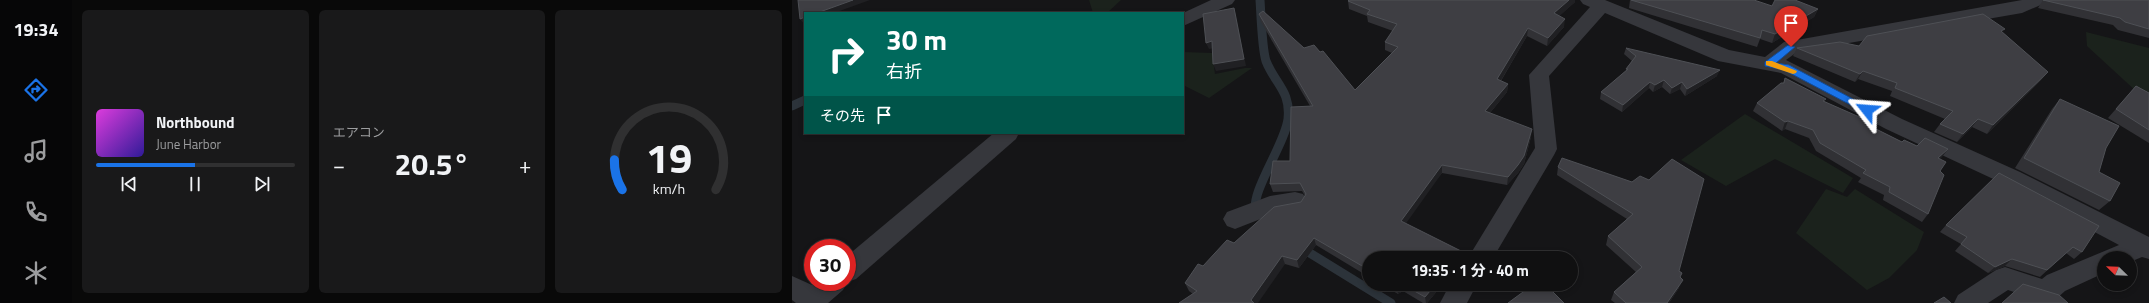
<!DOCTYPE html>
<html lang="ja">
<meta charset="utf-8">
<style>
:root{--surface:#101011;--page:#19191a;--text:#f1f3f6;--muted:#9c9d9f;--line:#303031;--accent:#1a73e8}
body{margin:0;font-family:"Titillium Web","Noto Sans JP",sans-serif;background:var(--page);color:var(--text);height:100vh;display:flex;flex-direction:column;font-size:15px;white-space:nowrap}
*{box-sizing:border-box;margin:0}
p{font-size:13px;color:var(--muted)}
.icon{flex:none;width:22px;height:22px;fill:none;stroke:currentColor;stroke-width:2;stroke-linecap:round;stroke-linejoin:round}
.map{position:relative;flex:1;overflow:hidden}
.panel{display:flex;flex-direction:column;gap:10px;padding:10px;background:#090909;width:720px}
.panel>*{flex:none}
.banner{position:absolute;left:12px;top:12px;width:380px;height:122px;border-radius:0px;box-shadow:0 2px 6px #0003,0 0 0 1px var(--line);background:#00695c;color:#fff;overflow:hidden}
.needle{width:26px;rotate:293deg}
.controls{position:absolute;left:1305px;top:251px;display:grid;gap:8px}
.controls a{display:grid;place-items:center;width:40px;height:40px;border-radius:50%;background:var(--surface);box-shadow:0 2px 6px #0003,0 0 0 1px var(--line);font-size:20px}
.speed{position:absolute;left:12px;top:239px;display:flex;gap:8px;font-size:20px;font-weight:700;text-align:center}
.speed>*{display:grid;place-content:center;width:52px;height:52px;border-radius:50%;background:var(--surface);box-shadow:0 2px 6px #0003,0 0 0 1px var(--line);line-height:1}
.speed .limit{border:6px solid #d22;background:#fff;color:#111}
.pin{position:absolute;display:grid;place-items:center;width:34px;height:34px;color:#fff;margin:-41px -17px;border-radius:50% 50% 50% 0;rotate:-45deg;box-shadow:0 0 4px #0007}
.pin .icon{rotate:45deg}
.me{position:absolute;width:44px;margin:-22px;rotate:298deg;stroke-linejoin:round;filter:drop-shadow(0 0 3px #0008)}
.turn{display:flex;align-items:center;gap:14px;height:84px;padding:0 16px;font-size:18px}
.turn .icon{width:52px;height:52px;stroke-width:2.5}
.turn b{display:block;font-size:28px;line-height:34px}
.then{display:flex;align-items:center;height:38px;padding:0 16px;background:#0003;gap:8px;font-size:15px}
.big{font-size:30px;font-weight:700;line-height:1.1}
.panel .tile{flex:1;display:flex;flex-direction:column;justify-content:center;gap:6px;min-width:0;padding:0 14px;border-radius:6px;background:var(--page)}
.panel .dial{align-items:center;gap:0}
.dial svg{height:104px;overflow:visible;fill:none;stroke:var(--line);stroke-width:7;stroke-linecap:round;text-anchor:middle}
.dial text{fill:var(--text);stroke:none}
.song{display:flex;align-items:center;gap:12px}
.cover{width:48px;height:48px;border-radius:6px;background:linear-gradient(135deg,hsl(300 70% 55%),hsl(250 70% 35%))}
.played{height:4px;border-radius:2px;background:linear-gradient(90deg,var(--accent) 50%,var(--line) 50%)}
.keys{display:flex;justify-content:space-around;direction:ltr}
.heat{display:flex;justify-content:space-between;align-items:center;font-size:22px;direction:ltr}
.panel .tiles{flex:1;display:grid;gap:10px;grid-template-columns:repeat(3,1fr)}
.trip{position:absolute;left:570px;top:251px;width:216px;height:40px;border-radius:20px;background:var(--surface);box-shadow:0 2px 6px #0003,0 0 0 1px var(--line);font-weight:700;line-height:40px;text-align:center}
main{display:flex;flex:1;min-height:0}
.menu{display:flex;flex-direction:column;width:72px;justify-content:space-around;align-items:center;background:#060607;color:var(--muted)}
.menu .icon{width:28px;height:28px}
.menu .on{color:var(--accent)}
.menu b{font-size:18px;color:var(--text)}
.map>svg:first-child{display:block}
</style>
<main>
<nav class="menu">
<b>19:34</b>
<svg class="icon on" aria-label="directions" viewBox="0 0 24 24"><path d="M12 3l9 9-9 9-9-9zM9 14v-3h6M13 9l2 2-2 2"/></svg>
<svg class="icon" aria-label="music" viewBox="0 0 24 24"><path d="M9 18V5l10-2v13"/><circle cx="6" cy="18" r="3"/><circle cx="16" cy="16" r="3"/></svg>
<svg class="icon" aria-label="phone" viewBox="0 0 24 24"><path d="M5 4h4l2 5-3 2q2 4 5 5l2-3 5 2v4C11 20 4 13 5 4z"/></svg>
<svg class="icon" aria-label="climate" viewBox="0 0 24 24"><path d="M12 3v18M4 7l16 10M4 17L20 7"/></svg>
</nav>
<section class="panel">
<div class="tiles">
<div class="tile">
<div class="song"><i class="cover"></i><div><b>Northbound</b><p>June Harbor</p></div></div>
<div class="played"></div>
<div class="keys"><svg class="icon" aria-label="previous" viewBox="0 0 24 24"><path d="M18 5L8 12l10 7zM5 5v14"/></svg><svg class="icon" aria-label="pause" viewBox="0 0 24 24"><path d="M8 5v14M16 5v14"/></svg><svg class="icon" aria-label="next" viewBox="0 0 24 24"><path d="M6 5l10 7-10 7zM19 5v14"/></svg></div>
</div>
<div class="tile"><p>エアコン</p>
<div class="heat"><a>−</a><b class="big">20.5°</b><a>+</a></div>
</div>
<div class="tile dial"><svg viewBox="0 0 100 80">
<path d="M14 69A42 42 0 1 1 86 69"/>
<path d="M14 69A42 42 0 0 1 8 46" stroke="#1a73e8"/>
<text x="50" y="56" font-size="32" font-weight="700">19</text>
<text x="50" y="72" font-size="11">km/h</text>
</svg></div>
</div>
</section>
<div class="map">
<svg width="1357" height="303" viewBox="0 0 1357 303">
<rect width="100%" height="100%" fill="#151517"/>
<!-- green -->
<g fill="#1b221c">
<path d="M 297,0 L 329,0 L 315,13 L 301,13 Z"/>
<path d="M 1294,32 L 1357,48 L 1357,103 L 1295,46 Z"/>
<path d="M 391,52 L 420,53 L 423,74 L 453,68 L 460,68 L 417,98 L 391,85 Z"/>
<path d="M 953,114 L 1061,178 L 1051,193 L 983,159 L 934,186 L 889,160 Z"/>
<path d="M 1034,189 L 1055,197 L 1063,189 L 1132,232 L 1125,250 L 1097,278 L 1075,290 L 1004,233 Z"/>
</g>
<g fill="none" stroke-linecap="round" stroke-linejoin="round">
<!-- stream -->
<g stroke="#2c333a" stroke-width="9">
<path d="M 0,106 L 13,100"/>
<path d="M 464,213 C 457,193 493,145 496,119 C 499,91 483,84 474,61 C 470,49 469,14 468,0"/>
<path d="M 508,247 L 599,303"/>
</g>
<!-- minor -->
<g fill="#36373c" fill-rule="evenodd">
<path d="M 419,0 L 443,0 L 440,4 L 391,26 L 391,13 Z"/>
<path d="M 788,0 L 813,0 L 937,50 L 973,57 L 992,42 L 999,41 L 1230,0 L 1254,0 L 1251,4 L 1230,13 L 1005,52 L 994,60 L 1110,119 L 1228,172 L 1357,237 L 1357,259 L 1350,257 L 1338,262 L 1338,258 L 1312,258 L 1312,273 L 1273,291 L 1263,300 L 1255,303 L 1216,290 L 1196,303 L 1162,303 L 1166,295 L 1204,270 L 1213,267 L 1250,279 L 1255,275 L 1327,245 L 1212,184 L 1094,129 L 989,73 L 926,61 L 813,13 L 757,76 L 765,149 L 762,155 L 701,258 L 676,258 L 743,148 L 737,75 L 798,7 L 791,4 Z"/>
<path d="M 202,133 L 227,133 L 224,139 L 64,279 L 55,282 L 55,256 Z"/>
<path d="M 503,192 L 511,194 L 515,201 L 511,208 L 481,214 L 443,229 L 435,226 L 431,219 L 435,212 L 478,196 Z"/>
<path d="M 0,276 L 20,285 L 24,282 L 55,282 L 51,290 L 36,303 L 4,303 L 0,300 Z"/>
<path d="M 658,284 L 685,284 L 675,303 L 648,303 Z"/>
</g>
</g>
<!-- wall -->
<g fill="#313135">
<path d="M 838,0 L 980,6 L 1026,9 L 1022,17 L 980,43 L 968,39 L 965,47 L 837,8 Z"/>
<path d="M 1251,0 L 1357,0 L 1357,38 L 1326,30 L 1321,25 L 1246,8 Z"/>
<path d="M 556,1 L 783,2 L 767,16 L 772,27 L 755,46 L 735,36 L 709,81 L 716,84 L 715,92 L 698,113 L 739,137 L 732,164 L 726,173 L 715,185 L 650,173 L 577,258 L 577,277 L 524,245 L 507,268 L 493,264 L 401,294 L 397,291 L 393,283 L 411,266 L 442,243 L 509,202 L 513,196 L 510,191 L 481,192 L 478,184 L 498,161 L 518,106 L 469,22 L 467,14 L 512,48 L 528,52 L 563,90 L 600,53 L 593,50 L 593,42 L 601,31 L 576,22 L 575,16 L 557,9 Z"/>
<path d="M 1211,33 L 1256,72 L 1249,80 L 1195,134 L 1180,127 L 1165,142 L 1142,132 L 1148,124 L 1153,119 L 1098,96 L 1100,91 L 1066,79 L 1063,82 L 1001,56 L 1005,48 L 1067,46 Z"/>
<path d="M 834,48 L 925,76 L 893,96 L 888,89 L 878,94 L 870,87 L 861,92 L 857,88 L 830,112 L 808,99 L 809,92 L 834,71 L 834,69 L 840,61 L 832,54 Z"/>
<path d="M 993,78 L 1032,101 L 1072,123 L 1110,142 L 1125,146 L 1156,149 L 1148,159 L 1148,171 L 1136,214 L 1130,222 L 1091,200 L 1092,195 L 1066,182 L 1069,178 L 1024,151 L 1017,138 L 993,129 L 990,131 L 961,111 L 965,103 L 991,83 Z"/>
<path d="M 1344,86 L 1357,93 L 1357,143 L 1316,118 Z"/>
<path d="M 1268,99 L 1314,148 L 1307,172 L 1318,201 L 1307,210 L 1223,168 L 1260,109 Z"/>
<path d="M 766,167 L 840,182 L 887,271 L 890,273 L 888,277 L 887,288 L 877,303 L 823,303 L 819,300 L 822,292 L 844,272 L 814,245 L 816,236 L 835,219 L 765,175 Z"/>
<path d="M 1207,173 L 1290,252 L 1282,259 L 1274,253 L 1248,277 L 1213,266 L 1196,273 L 1163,251 L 1169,244 L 1148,232 L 1154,225 Z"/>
<path d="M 589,284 L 651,284 L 635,303 L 631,303 L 611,291 L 606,294 Z"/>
</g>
<!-- shaded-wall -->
<g fill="#202023">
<path d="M 61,0 L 78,0 L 42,13 L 25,13 Z"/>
<path d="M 777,0 L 783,0 L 783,2 L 761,22 L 762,13 Z"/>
<path d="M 442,8 L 444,15 L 454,66 L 424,71 L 421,64 Z"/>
<path d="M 1026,9 L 1022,17 L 980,43 L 983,34 Z"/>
<path d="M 13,17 L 13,24 L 12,24 L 8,19 Z"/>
<path d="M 773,19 L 772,27 L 755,46 L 756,38 Z"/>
<path d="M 736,28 L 735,36 L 705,87 L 705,79 Z"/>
<path d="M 420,41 L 423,48 L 417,49 L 414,43 Z"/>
<path d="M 928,70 L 925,76 L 893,96 L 895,89 Z"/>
<path d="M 1071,71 L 1066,79 L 1063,82 L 1068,74 Z"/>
<path d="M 1256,72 L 1249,80 L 1195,134 L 1201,125 Z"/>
<path d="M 872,80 L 870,87 L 861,92 L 863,85 Z"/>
<path d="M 858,82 L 857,88 L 830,112 L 831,105 Z"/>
<path d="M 890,82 L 888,89 L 878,94 L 880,88 Z"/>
<path d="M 716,84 L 715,92 L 693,119 L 693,111 Z"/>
<path d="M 1186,119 L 1180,127 L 1165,142 L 1171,134 Z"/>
<path d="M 996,121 L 993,129 L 990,131 L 993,122 Z"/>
<path d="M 740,129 L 739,137 L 732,164 L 726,173 L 715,185 L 716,177 Z"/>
<path d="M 1156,149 L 1150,157 L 1140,166 L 1146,158 Z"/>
<path d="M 650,165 L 650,173 L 610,229 L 609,221 Z"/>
<path d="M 522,238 L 524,245 L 507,268 L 505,260 Z"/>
<path d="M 671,252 L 671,258 L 666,258 Z"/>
<path d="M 490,256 L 493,264 L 466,303 L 461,303 L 459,300 Z"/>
<path d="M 1220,259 L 1213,266 L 1196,273 L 1203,267 Z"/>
<path d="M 891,280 L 887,288 L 877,303 L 875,303 Z"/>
<path d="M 610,284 L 611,291 L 606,294 L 605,287 Z"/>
<path d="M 644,284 L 651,284 L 635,303 L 634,303 L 633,297 Z"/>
</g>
<!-- building -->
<g fill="#3e3e43" stroke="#4e5055">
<path d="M 6,0 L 61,0 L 25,13 L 13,13 L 13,17 L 8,19 Z"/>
<path d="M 557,0 L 777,0 L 762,13 L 773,19 L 756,38 L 736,28 L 705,79 L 716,84 L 693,111 L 740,129 L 732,156 L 726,165 L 716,177 L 650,165 L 609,221 L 671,252 L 666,258 L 577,258 L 577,270 L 522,238 L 505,260 L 490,256 L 459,300 L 462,303 L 387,303 L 405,291 L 393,283 L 406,264 L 411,266 L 435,240 L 442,243 L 482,207 L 509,202 L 514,194 L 508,183 L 478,184 L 481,161 L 498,161 L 499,107 L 521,106 L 467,14 L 471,11 L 512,48 L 522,45 L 528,52 L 531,51 L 563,90 L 606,47 L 593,42 L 605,24 L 575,14 L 578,10 L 556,1 Z"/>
<path d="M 839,0 L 962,0 L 980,6 L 983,0 L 1003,0 L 1026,9 L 983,34 L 970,30 L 968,38 Z"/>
<path d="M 1251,0 L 1357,0 L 1357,29 L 1333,22 L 1328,18 Z"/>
<path d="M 442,8 L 452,59 L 421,64 L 420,41 L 414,43 L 411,14 Z"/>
<path d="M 1191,14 L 1213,29 L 1209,31 L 1256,72 L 1201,125 L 1186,119 L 1171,134 L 1148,124 L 1161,111 L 1103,88 L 1105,83 L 1071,71 L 1068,74 L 1005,48 L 1048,42 L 1067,46 L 1075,36 Z"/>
<path d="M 834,48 L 928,70 L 895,89 L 890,82 L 880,88 L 872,80 L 863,85 L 858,82 L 831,105 L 809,92 L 836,69 L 834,69 L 844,56 Z"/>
<path d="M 993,78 L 1034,99 L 1031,101 L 1072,119 L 1072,123 L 1110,142 L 1112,140 L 1125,146 L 1133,138 L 1156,149 L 1146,158 L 1154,162 L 1148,171 L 1152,175 L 1136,214 L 1097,192 L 1098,187 L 1071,173 L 1074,170 L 1028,143 L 1021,130 L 996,121 L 993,122 L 965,103 L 989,83 L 992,83 Z"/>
<path d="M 1344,86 L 1357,93 L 1357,130 L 1324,109 Z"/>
<path d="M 1268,99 L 1327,126 L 1314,148 L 1307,172 L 1328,183 L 1318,201 L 1232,158 Z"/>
<path d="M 770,158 L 840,182 L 848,176 L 857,180 L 880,159 L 912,179 L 887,271 L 890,273 L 888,277 L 891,280 L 875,303 L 834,303 L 822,292 L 850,267 L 816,236 L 841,214 L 766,167 Z"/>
<path d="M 1207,173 L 1307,226 L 1290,252 L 1281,247 L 1255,270 L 1220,259 L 1203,267 L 1169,244 L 1175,237 L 1154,225 Z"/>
<path d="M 600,284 L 609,284 L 605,287 Z"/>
<path d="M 610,284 L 644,284 L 633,297 Z"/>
<path d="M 742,284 L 753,284 L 772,303 L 716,303 Z"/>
<path d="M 1231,284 L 1267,295 L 1276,303 L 1210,303 Z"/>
<path d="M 1152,297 L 1159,303 L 1142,303 Z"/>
</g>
<!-- route -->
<path fill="#1a73e8" stroke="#114b97" d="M 996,45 L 1003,47 L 984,63 L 997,65 L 1078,108 L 1078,112 L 1072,112 L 992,70 L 973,66 L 973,62 Z"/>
<!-- slow -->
<path fill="#f59e0b" d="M 974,61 L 980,61 L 1005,71 L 1004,73 L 1001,74 L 974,65 Z"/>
</svg>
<div class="controls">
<a><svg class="needle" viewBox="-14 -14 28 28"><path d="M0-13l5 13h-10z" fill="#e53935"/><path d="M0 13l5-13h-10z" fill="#9c9d9f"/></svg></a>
</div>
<div class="speed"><div class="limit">30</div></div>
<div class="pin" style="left:999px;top:47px;background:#d93025"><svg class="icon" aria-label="arrive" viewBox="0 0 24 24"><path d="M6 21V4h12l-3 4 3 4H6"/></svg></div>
<svg class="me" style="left:1075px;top:110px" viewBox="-20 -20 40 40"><path d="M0-17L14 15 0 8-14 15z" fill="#1a73e8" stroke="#fff" stroke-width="4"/></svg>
<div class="trip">19:35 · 1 分 · 40 m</div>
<div class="banner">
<div class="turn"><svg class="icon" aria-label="right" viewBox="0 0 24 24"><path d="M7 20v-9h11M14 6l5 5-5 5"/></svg><div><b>30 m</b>右折</div></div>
<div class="then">その先<svg class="icon" aria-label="arrive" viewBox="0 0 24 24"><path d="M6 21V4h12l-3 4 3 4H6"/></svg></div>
</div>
</div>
</main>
